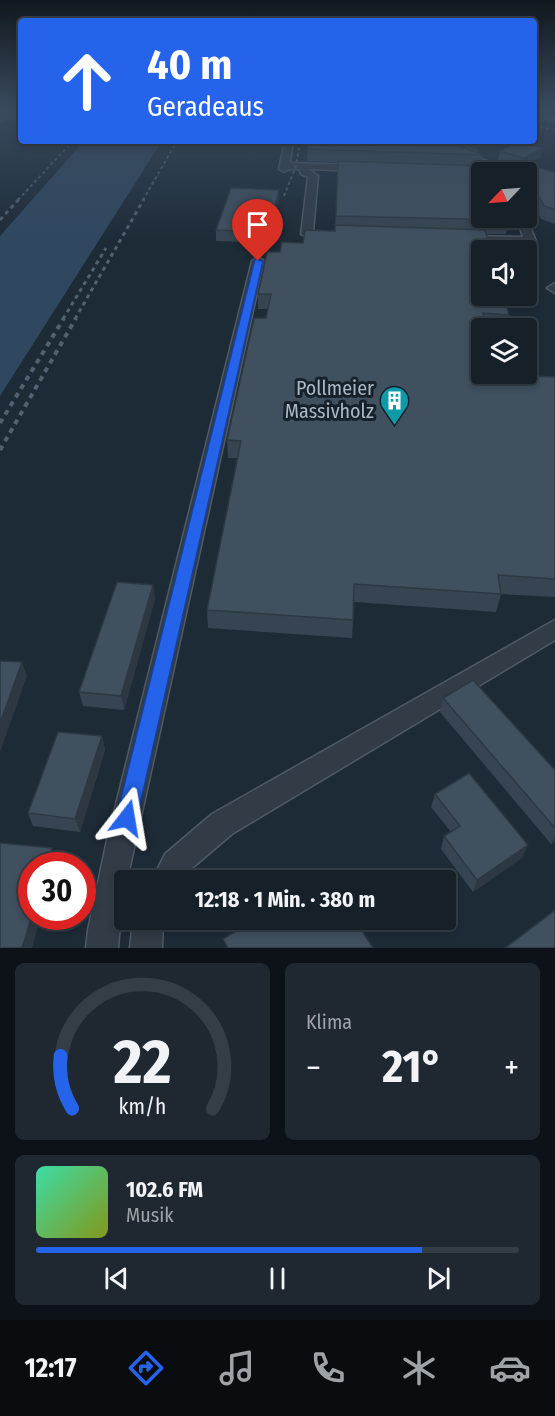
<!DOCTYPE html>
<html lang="de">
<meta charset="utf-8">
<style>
:root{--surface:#162029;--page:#1f2831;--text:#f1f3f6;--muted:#9ea3a8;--line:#353e46;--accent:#2563eb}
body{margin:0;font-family:"Fira Sans Condensed",sans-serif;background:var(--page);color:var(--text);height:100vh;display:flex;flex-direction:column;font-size:22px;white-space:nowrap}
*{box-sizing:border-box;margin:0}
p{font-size:20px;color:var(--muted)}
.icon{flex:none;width:33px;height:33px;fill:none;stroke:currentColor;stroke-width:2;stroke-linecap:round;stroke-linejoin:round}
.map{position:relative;height:948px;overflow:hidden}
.panel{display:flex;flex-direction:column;gap:15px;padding:15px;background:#0c1217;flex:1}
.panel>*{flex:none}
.top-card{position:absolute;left:18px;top:18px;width:519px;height:126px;border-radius:6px;box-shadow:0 3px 9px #0003,0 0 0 2px var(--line);background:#2563eb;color:#fff;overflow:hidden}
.needle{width:39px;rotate:245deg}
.tools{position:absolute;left:471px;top:162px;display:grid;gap:12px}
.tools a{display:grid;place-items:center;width:66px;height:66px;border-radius:6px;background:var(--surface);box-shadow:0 3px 9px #0003,0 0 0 2px var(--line);font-size:30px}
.speed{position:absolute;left:18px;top:852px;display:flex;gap:12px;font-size:30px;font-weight:700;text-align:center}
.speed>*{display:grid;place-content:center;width:78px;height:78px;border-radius:50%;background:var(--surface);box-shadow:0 3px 9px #0003,0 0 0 2px var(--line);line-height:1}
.speed .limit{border:9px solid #d22;background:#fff;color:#111}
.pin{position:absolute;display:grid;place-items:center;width:51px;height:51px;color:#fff;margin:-62px -26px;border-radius:50% 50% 50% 0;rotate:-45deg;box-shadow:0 0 6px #0007}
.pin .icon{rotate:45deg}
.me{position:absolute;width:66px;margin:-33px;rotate:14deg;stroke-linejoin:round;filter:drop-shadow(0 0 4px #0008)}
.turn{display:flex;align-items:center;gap:21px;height:126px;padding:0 30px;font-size:27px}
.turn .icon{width:78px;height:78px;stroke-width:2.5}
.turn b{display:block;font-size:42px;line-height:51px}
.big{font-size:45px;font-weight:700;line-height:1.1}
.panel .tile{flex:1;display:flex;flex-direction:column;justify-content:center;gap:9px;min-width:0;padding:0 21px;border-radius:9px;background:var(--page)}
.panel .dial{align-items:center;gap:0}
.dial svg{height:156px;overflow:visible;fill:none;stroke:var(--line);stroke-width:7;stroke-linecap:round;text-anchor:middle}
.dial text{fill:var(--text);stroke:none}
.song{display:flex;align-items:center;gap:18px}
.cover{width:72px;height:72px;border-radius:9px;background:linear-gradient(135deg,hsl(160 70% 55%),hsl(70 70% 35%))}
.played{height:6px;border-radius:3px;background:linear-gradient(90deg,var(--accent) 80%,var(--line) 80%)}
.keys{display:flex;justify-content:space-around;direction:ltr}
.heat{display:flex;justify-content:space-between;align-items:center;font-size:33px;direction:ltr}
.panel .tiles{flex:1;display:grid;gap:15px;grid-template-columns:1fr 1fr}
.tile:last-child{grid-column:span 2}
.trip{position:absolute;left:114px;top:870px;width:342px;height:60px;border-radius:6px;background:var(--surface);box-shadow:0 3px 9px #0003,0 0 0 2px var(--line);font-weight:700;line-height:60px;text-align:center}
.tabs{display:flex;height:96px;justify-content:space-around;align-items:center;background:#090d10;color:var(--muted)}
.tabs .icon{width:42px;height:42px}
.tabs .on{color:var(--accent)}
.tabs b{font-size:27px;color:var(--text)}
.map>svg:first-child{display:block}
</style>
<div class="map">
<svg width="555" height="948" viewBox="0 0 555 948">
<rect width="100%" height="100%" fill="#1d2b37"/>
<!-- water -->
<path fill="#2f4860" d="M 84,141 L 162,141 L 0,396 L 0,236 Z"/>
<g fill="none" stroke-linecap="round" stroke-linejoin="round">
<defs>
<g id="minor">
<path d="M 9,109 L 18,109 L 0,122 L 0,116 Z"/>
<path d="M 285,141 L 293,141 L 290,163 L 361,165 L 366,168 L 361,171 L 309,169 L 318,176 L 313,231 L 330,232 L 330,236 L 307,237 L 301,234 L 308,177 L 301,174 L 299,169 L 289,169 L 284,172 L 279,169 Z"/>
<path d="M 423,141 L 435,141 L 470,156 L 525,172 C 503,174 440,155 423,141 Z"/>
<path d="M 526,217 L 536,241 L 534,243 L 465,242 L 459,239 L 465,236 L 523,237 L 517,218 Z"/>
<path d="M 258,257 L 264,261 L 127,880 L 124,880 L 118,948 L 86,948 L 88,930 L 107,840 L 252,261 Z"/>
<path d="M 555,283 L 555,293 L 547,288 Z"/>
<path d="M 555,620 L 555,640 L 232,834 L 185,874 L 182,880 L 152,880 L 165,854 L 212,814 Z"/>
<path d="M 133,920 L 163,920 L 162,948 L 130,948 Z"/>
</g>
<path id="major" d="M 534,112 L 555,116 L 555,122 L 534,118 Z"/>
</defs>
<!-- minor casing -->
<use href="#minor" stroke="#4e5a65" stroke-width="3"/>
<!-- major casing -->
<use href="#major" stroke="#3a4550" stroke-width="3"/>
<!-- minor -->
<use href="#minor" fill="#313c47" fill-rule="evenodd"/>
<!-- major -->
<use href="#major" fill="#4e5b68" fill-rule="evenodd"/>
<!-- rail-far2 -->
<g stroke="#52616f" stroke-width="2" stroke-dasharray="3 3" stroke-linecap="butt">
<path d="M 534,126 L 555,130"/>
<path d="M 284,196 L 296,166 L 300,141"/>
<path d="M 18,200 L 73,141"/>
<path d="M 143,200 L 177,141"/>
</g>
<!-- rail-far1 -->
<g stroke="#52616f" stroke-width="3" stroke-dasharray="4 4" stroke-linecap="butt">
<path d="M 0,220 L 19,199"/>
<path d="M 63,319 L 106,248"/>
<path d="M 75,319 L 144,199"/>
</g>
<!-- rail -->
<g stroke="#52616f" stroke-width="4" stroke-dasharray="5 5" stroke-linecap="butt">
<path d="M 0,423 L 64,318"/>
<path d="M 0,450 L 76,318"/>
</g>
</g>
<!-- wall -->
<g fill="#374552">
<path d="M 21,109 L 21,120 L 7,120 L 5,110 Z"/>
<path d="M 308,141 L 471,141 L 478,149 L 477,153 L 483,155 L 481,166 L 508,220 L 506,234 L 486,234 L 509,315 L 506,328 L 482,328 L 482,374 L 555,377 L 555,597 L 501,594 L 496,612 L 354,602 L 352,638 L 208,628 L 207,610 L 238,458 L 228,458 L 227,440 L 266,318 L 268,309 L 258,309 L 258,294 L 280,252 L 335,231 L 338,162 L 307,161 Z"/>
<path d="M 500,151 L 541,157 L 526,165 L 555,172 L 555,224 L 541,219 L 526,191 L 526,172 L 521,172 L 522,167 L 498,160 Z"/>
<path d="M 279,190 L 279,200 L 269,243 L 216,241 L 216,230 Z"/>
<path d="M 153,585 L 155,599 L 124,710 L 83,706 L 79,692 Z"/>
<path d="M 443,698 L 555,770 L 555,841 L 551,844 L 440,712 Z"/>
<path d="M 102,736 L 105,750 L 80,832 L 33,826 L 28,813 Z"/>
<path d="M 435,794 L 528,845 L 522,858 L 473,892 L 441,849 L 444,836 L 451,832 L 431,807 Z"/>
</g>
<!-- shaded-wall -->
<g fill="#2d3842">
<path d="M 543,148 L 541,157 L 524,167 L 523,165 L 524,158 Z"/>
<path d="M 279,190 L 279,200 L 269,243 L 269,232 Z"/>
<path d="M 153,585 L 155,599 L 124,710 L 121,696 Z"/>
<path d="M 22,662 L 27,676 L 0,752 L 0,723 Z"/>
<path d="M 102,736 L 105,750 L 80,832 L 75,819 Z"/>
<path d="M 555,835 L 555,841 L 551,844 Z"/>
<path d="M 528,845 L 522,858 L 473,892 L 477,880 Z"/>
<path d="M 52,848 L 57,860 L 55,866 L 46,866 Z"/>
<path d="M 32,916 L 41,916 L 32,948 L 22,948 Z"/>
</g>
<!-- building -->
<g fill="#40505f" stroke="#2d3842" stroke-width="1.5">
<path d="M 6,109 L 21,109 L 21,110 L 5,110 Z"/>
<path d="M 308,141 L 445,141 L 483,155 L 307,149 Z"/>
<path d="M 457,141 L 471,141 L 475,142 L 478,149 Z"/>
<path d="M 518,142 L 543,148 L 524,158 L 500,151 Z"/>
<path d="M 338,161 L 484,166 L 486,163 L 490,172 L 482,172 L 482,218 L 507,218 L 508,220 L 336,216 Z"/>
<path d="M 522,164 L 555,172 L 555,209 L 544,206 Z"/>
<path d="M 231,188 L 279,190 L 269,232 L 216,230 Z"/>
<path d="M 335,225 L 485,230 L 491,250 L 482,250 L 482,296 L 504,296 L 509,315 L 483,313 L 487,328 L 482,328 L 482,374 L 515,374 L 515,375 L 555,377 L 555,579 L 498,575 L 501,594 L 354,584 L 353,620 L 207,610 L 241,441 L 227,440 L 254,318 L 266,318 L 271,294 L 258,294 L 267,252 L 280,252 L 282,242 L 303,243 L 305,230 L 335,231 Z"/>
<path d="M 117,582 L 153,585 L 121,696 L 79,692 Z"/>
<path d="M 0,661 L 22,662 L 0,723 Z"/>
<path d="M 473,680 L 555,770 L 555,828 L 443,698 Z"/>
<path d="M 58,732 L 102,736 L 75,819 L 28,813 Z"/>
<path d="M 469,773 L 528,845 L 477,880 L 444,836 L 460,826 L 435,794 Z"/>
<path d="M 0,843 L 52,848 L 46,866 L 32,866 L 32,916 L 22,948 L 0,948 Z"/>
<path d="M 327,873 L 331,880 L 315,880 Z"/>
<path d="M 555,910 L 555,948 L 505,948 Z"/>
<path d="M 254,920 L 355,920 L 373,948 L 228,948 L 223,939 Z"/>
</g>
<!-- sky -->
<linearGradient id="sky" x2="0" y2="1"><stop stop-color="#10181e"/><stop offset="0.45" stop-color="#3a4a5e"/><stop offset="1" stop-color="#3a4a5e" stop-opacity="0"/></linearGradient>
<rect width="555" height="242" fill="url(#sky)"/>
<!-- route -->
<path fill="#2563eb" stroke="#184099" stroke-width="1.5" d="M 255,259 L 263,261 L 137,818 L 134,825 L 127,828 L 120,825 L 116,818 Z"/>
<!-- icons -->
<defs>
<symbol id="building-pin" viewBox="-11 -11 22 30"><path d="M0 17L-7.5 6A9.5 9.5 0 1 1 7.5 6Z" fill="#0f9aa8" stroke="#17212b"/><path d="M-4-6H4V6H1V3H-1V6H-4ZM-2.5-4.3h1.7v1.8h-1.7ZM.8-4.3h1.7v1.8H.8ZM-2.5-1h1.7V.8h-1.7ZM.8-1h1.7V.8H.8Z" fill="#fff"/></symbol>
</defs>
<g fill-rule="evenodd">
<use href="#building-pin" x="378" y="384" width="33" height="45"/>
</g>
<g text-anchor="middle" stroke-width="6" stroke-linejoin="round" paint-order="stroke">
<!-- poi labels -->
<g font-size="20" fill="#aab7c5" stroke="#17212b" text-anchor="end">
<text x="374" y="395">Pollmeier<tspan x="374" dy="23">Massivholz</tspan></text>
</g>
</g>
</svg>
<div class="tools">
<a><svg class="needle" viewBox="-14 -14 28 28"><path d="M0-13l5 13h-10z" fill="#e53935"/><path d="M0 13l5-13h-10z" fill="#9ea3a8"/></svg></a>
<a><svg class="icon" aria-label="sound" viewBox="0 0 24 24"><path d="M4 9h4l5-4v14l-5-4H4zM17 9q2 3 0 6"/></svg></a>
<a><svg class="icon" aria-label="layers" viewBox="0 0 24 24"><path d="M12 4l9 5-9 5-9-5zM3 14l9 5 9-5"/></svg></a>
</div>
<div class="speed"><div class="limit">30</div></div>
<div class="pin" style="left:258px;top:261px;background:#d93025"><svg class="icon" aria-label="arrive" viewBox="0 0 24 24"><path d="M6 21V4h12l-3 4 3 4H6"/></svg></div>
<svg class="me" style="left:127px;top:818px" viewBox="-20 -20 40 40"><path d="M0-17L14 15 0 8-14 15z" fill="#2563eb" stroke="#fff" stroke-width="4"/></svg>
<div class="trip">12:18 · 1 Min. · 380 m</div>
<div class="top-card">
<div class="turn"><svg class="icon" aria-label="ahead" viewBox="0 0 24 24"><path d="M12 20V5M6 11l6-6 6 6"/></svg><div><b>40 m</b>Geradeaus</div></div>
</div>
</div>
<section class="panel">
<div class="tiles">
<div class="tile dial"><svg viewBox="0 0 100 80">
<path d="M14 69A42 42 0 1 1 86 69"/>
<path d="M14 69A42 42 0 0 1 8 42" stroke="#2563eb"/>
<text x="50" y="56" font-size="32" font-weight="700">22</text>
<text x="50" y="72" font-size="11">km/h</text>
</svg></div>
<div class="tile"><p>Klima</p>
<div class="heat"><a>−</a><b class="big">21°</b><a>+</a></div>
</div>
<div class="tile">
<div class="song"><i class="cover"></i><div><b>102.6 FM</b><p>Musik</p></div></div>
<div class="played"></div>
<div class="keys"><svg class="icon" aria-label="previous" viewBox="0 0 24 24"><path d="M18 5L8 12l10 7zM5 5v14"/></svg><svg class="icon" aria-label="pause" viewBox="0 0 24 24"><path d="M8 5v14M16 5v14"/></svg><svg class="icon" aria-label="next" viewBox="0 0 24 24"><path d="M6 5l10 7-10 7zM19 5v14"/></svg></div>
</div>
</div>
</section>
<nav class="tabs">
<b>12:17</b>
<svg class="icon on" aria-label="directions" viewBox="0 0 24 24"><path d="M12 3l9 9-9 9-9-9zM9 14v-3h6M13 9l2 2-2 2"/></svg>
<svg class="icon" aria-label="music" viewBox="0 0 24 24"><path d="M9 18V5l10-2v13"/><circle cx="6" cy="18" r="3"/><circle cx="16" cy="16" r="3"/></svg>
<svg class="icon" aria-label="phone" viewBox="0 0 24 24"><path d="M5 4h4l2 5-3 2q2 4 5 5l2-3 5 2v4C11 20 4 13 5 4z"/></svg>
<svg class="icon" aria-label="climate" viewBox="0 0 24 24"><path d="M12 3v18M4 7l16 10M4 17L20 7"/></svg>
<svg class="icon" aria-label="car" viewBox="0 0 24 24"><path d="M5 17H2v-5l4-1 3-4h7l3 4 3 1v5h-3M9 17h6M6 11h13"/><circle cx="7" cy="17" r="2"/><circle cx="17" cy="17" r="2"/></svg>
</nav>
